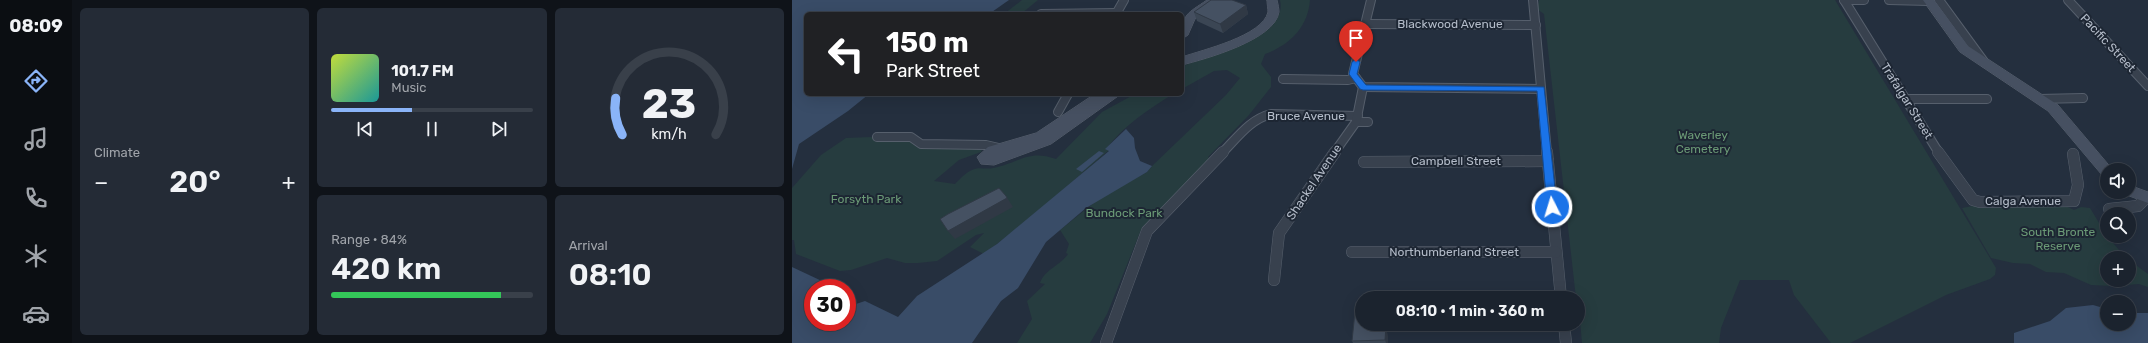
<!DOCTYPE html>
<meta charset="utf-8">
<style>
:root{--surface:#1b232e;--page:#242b36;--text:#f1f3f6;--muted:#a0a4aa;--line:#39404a;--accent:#8ab4f8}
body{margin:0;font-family:Rubik,sans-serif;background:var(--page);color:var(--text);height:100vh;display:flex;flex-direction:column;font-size:15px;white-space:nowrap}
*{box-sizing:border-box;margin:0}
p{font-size:13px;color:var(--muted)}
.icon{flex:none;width:22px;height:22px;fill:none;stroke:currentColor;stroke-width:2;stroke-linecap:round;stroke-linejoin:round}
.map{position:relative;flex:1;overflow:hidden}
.sheet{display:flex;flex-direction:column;gap:8px;padding:8px;background:#0f1319;width:720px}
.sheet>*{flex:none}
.banner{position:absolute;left:12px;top:12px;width:380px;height:84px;border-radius:6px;box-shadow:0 4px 16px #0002,0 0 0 1px var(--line);background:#202124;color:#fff;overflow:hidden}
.buttons{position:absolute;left:1308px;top:163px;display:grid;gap:8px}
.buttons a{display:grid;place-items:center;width:36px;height:36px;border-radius:50%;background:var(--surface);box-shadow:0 4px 16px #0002,0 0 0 1px var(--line);font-size:20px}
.speed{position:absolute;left:12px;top:279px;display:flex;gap:8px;font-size:20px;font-weight:700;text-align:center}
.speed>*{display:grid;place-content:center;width:52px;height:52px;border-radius:50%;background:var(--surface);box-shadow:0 4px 16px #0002,0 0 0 1px var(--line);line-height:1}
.speed .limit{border:6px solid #d22;background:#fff;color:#111}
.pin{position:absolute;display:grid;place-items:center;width:34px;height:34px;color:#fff;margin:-41px -17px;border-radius:50% 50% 50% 0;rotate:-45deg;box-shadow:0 0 4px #0007}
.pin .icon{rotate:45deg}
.me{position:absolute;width:44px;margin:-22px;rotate:355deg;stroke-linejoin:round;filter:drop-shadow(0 0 3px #0008)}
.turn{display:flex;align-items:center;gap:14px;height:84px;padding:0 16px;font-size:18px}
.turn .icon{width:52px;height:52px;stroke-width:2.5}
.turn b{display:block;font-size:28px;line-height:34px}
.big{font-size:30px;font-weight:600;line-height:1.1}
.sheet .widget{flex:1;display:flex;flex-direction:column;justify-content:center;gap:6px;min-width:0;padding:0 14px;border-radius:6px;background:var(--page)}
.sheet .dial{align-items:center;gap:0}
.dial svg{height:104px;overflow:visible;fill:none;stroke:var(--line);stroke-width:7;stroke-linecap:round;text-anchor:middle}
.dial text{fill:var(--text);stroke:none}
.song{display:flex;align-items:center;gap:12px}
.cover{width:48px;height:48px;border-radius:6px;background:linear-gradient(135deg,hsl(70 70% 55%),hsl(180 70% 35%))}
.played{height:4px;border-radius:2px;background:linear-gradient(90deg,var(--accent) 40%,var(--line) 40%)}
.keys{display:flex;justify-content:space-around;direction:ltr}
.heat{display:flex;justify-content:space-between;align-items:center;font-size:22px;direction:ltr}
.charge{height:6px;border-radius:3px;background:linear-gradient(90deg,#34c759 84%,var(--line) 0)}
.sheet .tiles{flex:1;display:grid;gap:8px;grid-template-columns:repeat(3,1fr)}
.widget:first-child{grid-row:span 2}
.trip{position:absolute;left:563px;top:291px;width:230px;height:40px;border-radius:20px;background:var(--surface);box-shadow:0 4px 16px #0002,0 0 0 1px var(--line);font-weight:600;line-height:40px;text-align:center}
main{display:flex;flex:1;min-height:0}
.tabs{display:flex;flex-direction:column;width:72px;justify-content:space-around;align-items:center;background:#0b0e12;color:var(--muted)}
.tabs .icon{width:28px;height:28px}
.tabs .current{color:var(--accent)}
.tabs b{font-size:18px;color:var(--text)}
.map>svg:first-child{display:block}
</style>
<main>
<nav class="tabs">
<b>08:09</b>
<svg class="icon current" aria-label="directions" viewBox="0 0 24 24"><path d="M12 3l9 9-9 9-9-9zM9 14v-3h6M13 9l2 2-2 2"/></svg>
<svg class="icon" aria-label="music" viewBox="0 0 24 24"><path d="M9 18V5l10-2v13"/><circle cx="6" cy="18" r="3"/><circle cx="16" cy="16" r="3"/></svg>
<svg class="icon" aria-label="phone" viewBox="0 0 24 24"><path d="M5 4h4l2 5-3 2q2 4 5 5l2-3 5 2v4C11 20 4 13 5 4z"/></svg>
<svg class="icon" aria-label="climate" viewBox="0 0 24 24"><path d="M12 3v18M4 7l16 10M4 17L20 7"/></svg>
<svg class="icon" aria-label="car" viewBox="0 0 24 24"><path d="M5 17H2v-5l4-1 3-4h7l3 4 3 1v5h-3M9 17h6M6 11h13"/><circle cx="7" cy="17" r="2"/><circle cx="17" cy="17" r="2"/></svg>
</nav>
<section class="sheet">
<div class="tiles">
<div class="widget"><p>Climate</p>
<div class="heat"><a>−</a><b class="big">20°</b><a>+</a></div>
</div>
<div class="widget">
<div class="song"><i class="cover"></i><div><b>101.7 FM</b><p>Music</p></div></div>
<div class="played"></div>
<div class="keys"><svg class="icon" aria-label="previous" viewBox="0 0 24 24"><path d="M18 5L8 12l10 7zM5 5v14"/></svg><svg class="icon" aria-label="pause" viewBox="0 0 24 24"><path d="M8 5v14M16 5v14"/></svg><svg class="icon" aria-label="next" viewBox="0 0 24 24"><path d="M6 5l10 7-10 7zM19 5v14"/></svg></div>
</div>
<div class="widget dial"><svg viewBox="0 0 100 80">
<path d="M14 69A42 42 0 1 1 86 69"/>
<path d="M14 69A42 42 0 0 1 9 41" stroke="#8ab4f8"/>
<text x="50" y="56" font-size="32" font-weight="700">23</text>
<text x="50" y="72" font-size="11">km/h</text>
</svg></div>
<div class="widget"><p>Range · 84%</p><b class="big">420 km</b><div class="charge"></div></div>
<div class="widget"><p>Arrival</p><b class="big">08:10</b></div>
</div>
</section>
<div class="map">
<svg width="1356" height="343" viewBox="0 0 1356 343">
<rect width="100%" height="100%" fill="#242f3e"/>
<!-- green -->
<g fill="#263c3f">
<path d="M 230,0 L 246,0 L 229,14 L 212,14 Z"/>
<path d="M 488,0 L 518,0 C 516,27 498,45 473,54 L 469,64 L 479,77 L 479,87 L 457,115 L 416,157 L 418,159 L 349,230 L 315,314 L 298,343 L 225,343 L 240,319 L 235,301 L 253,284 L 248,283 C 252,270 269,265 276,254 L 274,253 L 277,244 L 268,230 L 308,198 L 355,172 L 360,166 L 434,95 L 448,78 L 435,70 L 422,71 L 390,89 L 390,66 C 417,56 497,39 488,0 Z"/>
<path d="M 747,0 L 1043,0 L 1204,268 L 1203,275 L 1198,279 L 1154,295 L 1058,343 L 1039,343 L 1002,295 L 997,280 L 948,280 L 929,328 L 927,343 L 790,343 L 786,298 L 784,298 L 752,14 L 745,9 Z"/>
<path d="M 343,94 L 381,94 C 357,109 331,126 314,149 L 317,150 L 242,215 L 192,254 L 178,247 L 192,233 L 184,235 L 145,261 L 126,263 L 113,263 L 95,258 L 59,270 L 48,271 L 4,254 L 2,240 L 0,240 L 0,188 L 29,155 L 54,138 L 79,137 L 117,141 L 126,148 L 190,149 L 189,152 L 167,160 L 142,181 L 163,184 C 168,179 173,173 180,170 C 187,166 194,170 201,168 C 227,163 236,149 264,159 L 310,112 Z"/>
<path d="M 1186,205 L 1272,205 L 1282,210 L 1289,207 L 1298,208 L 1315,236 L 1334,258 L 1315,258 L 1315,280 L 1337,280 L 1337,260 L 1356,274 L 1356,287 L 1347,284 L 1321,286 L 1299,285 L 1272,273 L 1254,272 L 1238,264 L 1221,263 L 1199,258 L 1170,208 Z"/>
</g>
<!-- water -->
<g fill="#394c67">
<path d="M 0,0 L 217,0 L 197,14 L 14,14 L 14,94 L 77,94 L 56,111 L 7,144 L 0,169 Z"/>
<path d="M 334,129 L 342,138 L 343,148 L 348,161 L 360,166 L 355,172 L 294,208 L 254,242 L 226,288 L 209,301 L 180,343 L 0,343 L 0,267 L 32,282 L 36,288 L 21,288 L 21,322 L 55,322 L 55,307 L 73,301 L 106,317 L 125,296 L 205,244 L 317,151 L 313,149 Z"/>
<path d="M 307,151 L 312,153 L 290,172 L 284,169 Z"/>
<path d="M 1301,305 L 1315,309 L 1315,324 L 1337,324 L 1337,313 L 1356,313 L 1356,343 L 1222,343 L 1222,333 L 1258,321 L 1274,308 Z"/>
</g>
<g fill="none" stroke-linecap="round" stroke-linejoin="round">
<defs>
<g id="street-far1">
<path d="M 579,0 L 561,74 L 571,87 L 749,89"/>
<path d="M 741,0 L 755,153"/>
<path d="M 1052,0 L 1147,153"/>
<path d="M 1052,0 L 1072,0"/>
<path d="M 1097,0 L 1136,1"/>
<path d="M 1147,0 L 1193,63"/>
<path d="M 1276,0 L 1356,86"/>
<path d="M 249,14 L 324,13"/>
<path d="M 324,14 L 332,0"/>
<path d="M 573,24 L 744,25"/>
<path d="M 491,79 L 556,80 L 564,78"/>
<path d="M 1113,99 L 1195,99"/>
<path d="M 1247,99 L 1291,98"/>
<path d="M 266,112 L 276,94"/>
<path d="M 564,122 L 576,122"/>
<path d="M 85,137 L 119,137 L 129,144 L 194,145 L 207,148"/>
<path d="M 430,153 C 445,138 458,119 479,114 L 566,116"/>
<path d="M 542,153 L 564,122 L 571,87"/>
</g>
<g id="street">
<path d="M 755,152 L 769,298"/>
<path d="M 1146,152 L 1181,200 L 1188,202 L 1282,201 L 1286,185 L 1281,154"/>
<path d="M 572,162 L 756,161"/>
<path d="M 1317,209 L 1346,206 L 1354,198"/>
<path d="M 560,252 L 764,252"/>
<path d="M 482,280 L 487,233 L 543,152"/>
<path d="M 772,324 L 774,343"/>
<path d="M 314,343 L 355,231 L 431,152"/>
</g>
<g id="secondary">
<path d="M 415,0 L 427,0 L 403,19 L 396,35 L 390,39 C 390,13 395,14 415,0 Z"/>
<path d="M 475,0 L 485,0 C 486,4 487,9 487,12 C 483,40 413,59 390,65 L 390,57 C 410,50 471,36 476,12 C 476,9 475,4 475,0 Z"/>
<path d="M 1131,0 L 1142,0 L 1176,46 L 1266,105 L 1321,170 L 1315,170 L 1315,176 L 1310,175 L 1256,111 L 1168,52 Z"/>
<path d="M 303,94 L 329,94 L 259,144 L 202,165 L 189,164 L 185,157 L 196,147 L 244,133 Z"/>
<path d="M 1337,185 L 1356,192 L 1356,203 L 1332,194 L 1331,192 L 1337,192 Z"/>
</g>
</defs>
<!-- street-far1 casing -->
<use href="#street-far1" stroke="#565f6c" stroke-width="10"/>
<!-- street casing -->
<use href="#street" stroke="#565f6c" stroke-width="12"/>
<!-- secondary casing -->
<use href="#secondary" stroke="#565f6c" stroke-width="1"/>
<!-- street-far1 -->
<use href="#street-far1" stroke="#38414e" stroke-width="8"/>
<!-- street -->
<use href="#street" stroke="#38414e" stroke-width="11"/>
<!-- secondary -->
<use href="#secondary" fill="#465061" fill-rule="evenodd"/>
</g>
<!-- wall -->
<g fill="#3b4654">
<path d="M 454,5 L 456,14 L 431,33 L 405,21 L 402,12 Z"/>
<path d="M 570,324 L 580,324 L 579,326 L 596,336 L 596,343 L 561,343 L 560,341 Z"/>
</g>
<!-- shaded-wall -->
<g fill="#303945">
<path d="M 454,5 L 456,14 L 431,33 L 428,24 Z"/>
<path d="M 214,196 L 221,207 L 163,239 L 156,231 Z"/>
<path d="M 577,324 L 580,324 L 578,337 L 576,326 Z"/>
<path d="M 594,326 L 596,336 L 596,343 L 594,343 L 593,340 Z"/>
</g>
<!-- building -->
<g fill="#455162" stroke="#303945">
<path d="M 419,0 L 440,0 L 454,5 L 428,24 L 402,12 Z"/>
<path d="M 207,188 L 214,196 L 215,198 L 156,231 L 148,219 L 156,214 Z"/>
<path d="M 564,302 L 570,302 L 570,324 L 577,324 L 576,326 L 594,326 L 593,340 L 560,341 Z"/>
</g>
<!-- route -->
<path fill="#1a73e8" stroke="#114b97" d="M 564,59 L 568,62 L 565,74 L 574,85 L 752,87 L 765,207 L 763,209 L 757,209 L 755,207 L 745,91 L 571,90 L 568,89 L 557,74 L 560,62 Z"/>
<g text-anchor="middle" stroke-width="4" stroke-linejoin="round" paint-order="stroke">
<!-- street labels -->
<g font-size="12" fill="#b4bcc9" stroke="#1d2633">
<text x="658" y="28">Blackwood Avenue</text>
<text transform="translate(1316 43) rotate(47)" y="4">Pacific Street</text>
<text transform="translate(1115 101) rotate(58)" y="4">Trafalgar Street</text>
<text x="514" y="120">Bruce Avenue</text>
<text x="664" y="165">Campbell Street</text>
<text transform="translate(522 182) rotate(-56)" y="4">Shackel Avenue</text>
<text x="1231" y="205">Calga Avenue</text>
<text x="662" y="256">Northumberland Street</text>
</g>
<!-- park labels -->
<g font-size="12" fill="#6b9a76" stroke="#1d2633">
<text x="911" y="139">Waverley<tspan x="911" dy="14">Cemetery</tspan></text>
<text x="74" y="203">Forsyth Park</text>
<text x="332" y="217">Bundock Park</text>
<text x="1266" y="236">South Bronte<tspan x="1266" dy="14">Reserve</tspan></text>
</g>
</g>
</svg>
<div class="buttons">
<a><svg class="icon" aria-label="sound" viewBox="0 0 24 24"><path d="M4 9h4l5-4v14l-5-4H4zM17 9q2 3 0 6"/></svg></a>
<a><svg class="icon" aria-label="search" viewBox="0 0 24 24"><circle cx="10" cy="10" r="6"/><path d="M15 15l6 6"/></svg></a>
<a>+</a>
<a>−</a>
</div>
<div class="speed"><div class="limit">30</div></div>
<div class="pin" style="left:564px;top:62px;background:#d93025"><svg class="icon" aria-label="arrive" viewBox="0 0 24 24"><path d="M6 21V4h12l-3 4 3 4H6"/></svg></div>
<svg class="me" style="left:760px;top:207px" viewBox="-20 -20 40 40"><circle r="17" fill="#1a73e8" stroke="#fff" stroke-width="3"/><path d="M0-11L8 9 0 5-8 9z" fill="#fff"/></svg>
<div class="trip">08:10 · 1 min · 360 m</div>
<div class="banner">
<div class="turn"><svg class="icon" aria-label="left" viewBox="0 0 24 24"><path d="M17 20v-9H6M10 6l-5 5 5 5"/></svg><div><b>150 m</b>Park Street</div></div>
</div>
</div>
</main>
